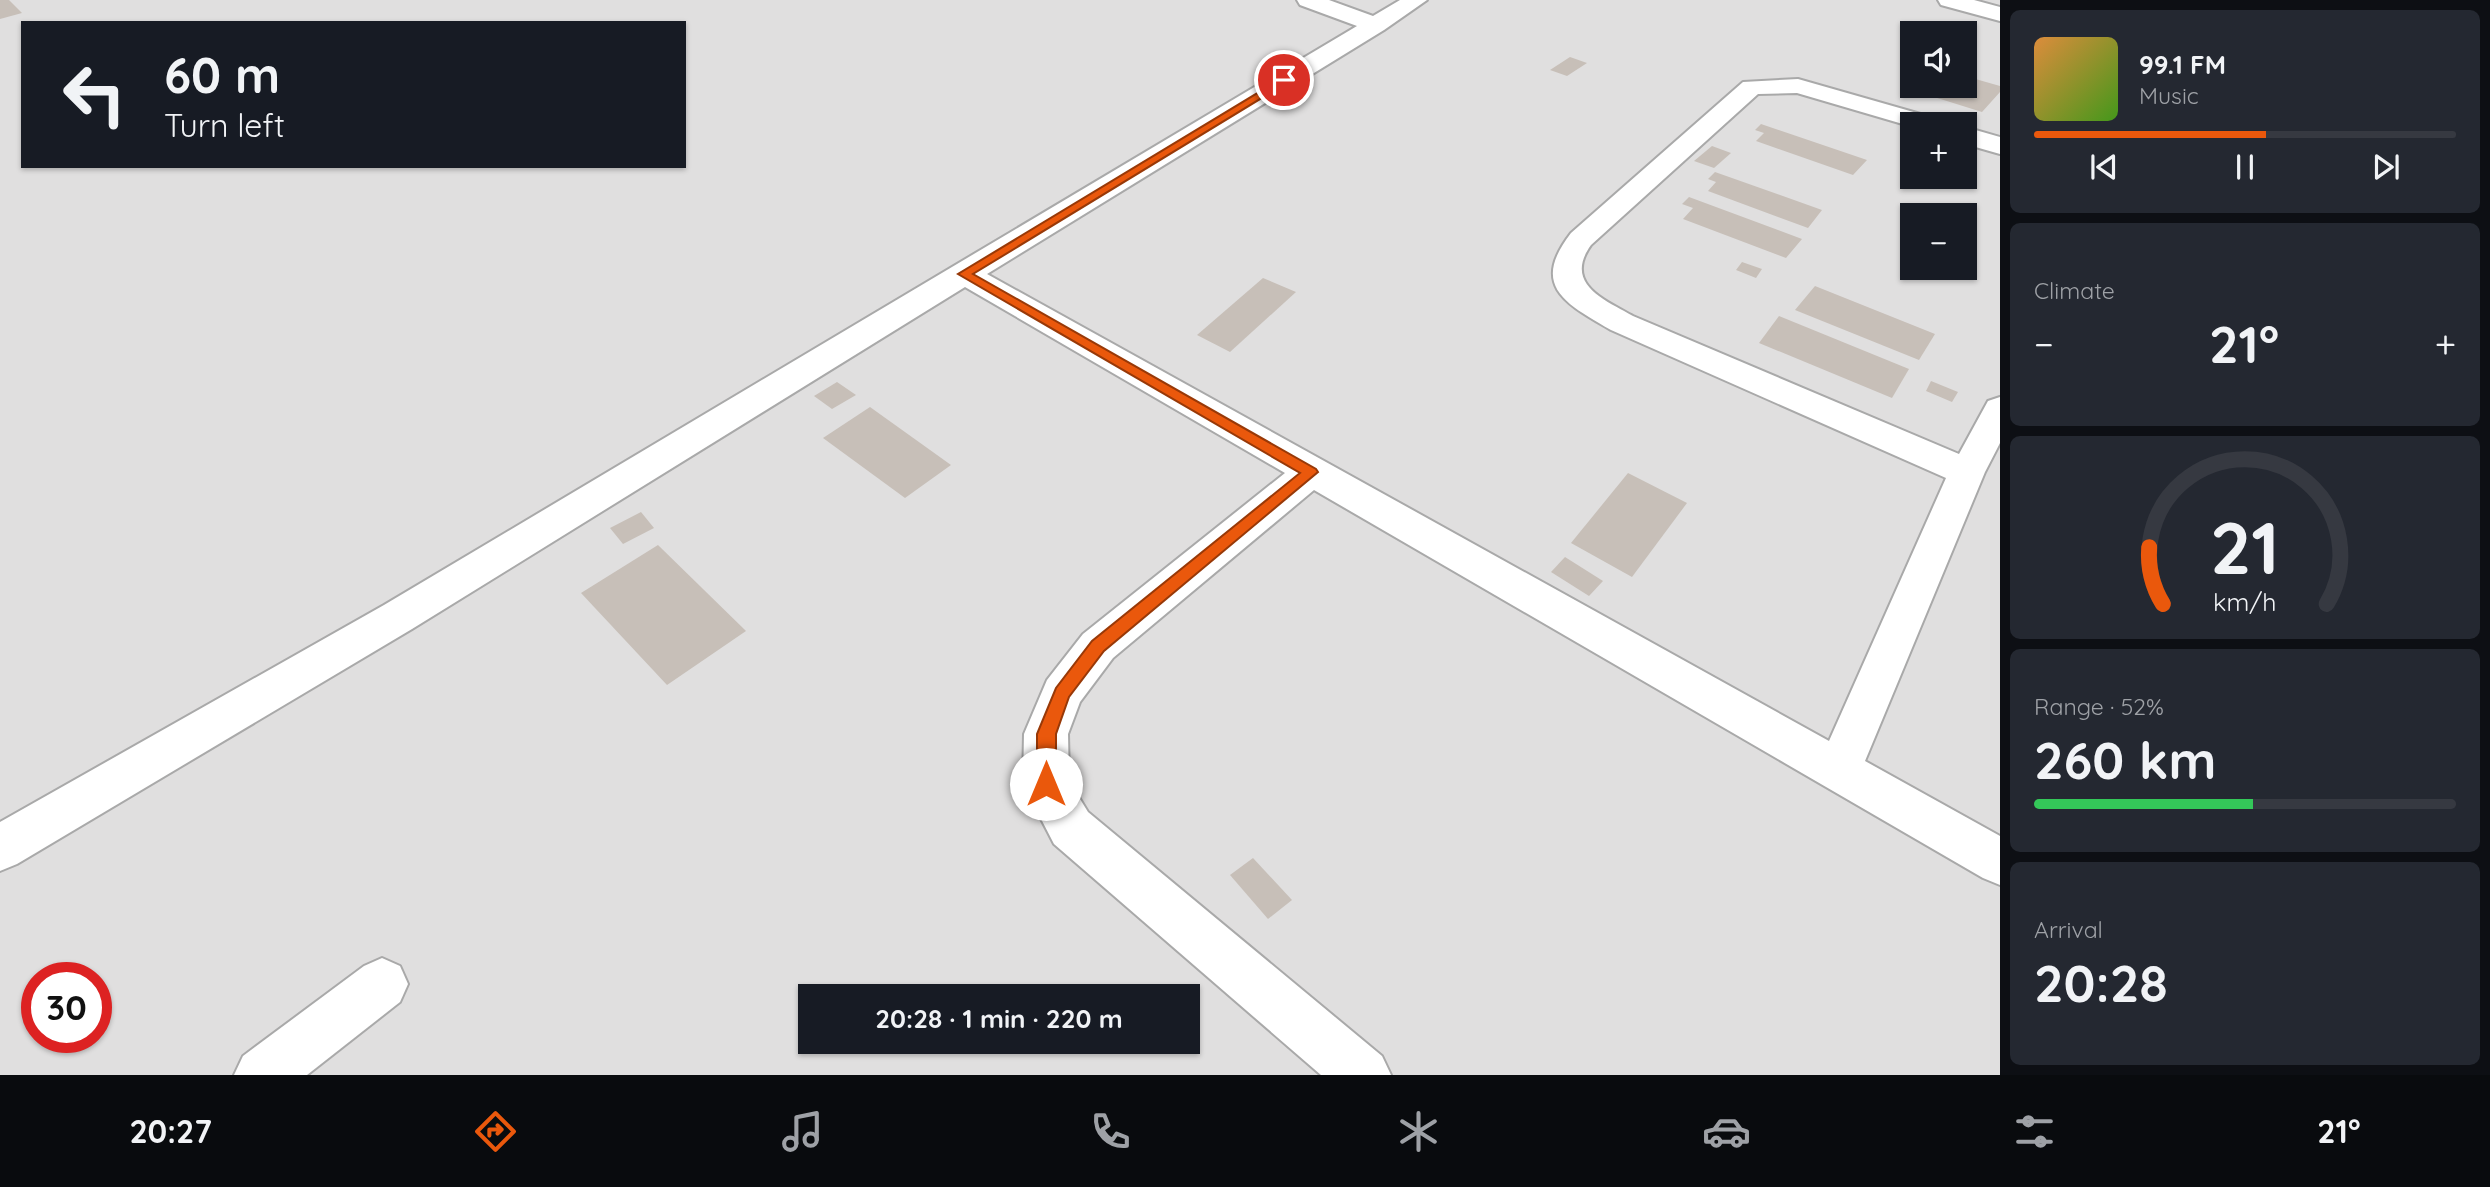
<!DOCTYPE html>
<meta charset="utf-8">
<style>
:root{--surface:#171b24;--page:#242831;--text:#f1f3f6;--muted:#9ea1a6;--line:#363941;--accent:#ea580c}
body{margin:0;font-family:Quicksand,sans-serif;background:var(--page);color:var(--text);height:100vh;display:flex;flex-direction:column;font-size:26px;white-space:nowrap}
*{box-sizing:border-box;margin:0}
p{font-size:23px;color:var(--muted)}
.icon{flex:none;width:38px;height:38px;fill:none;stroke:currentColor;stroke-width:2;stroke-linecap:round;stroke-linejoin:round}
.map{position:relative;flex:1;overflow:hidden}
.drawer{display:flex;flex-direction:column;gap:10px;padding:10px;background:#0d0f14;width:490px}
.drawer>*{flex:none}
.top-card{position:absolute;left:21px;top:21px;width:665px;height:147px;border-radius:0px;box-shadow:0 2px 5px #0004;background:#171b24;color:var(--text);overflow:hidden}
.fabs{position:absolute;left:1900px;top:21px;display:grid;gap:14px}
.fabs a{display:grid;place-items:center;width:77px;height:77px;border-radius:0px;background:var(--surface);box-shadow:0 2px 5px #0004;font-size:35px}
.speed{position:absolute;left:21px;top:962px;display:flex;gap:14px;font-size:35px;font-weight:700;text-align:center}
.speed>*{display:grid;place-content:center;width:91px;height:91px;border-radius:50%;background:var(--surface);box-shadow:0 2px 5px #0004;line-height:1}
.speed .limit{border:10px solid #d22;background:#fff;color:#111}
.pin{position:absolute;display:grid;place-items:center;width:60px;height:60px;color:#fff;margin:-30px;border:4px solid #fff;border-radius:50%;box-shadow:0 2px 7px #0007}
.me{position:absolute;width:77px;margin:-38px;rotate:0deg;stroke-linejoin:round;filter:drop-shadow(0 0 5px #0008)}
.turn{display:flex;align-items:center;gap:24px;height:147px;padding:0 28px;font-size:32px}
.turn .icon{width:91px;height:91px;stroke-width:2.5}
.turn b{display:block;font-size:49px;line-height:60px}
.big{font-size:52px;font-weight:700;line-height:1.1}
.drawer .widget{flex:1;display:flex;flex-direction:column;justify-content:center;gap:10px;min-width:0;padding:0 24px;border-radius:10px;background:var(--page)}
.drawer .dial{align-items:center;gap:0}
.dial svg{height:182px;overflow:visible;fill:none;stroke:var(--line);stroke-width:7;stroke-linecap:round;text-anchor:middle}
.dial text{fill:var(--text);stroke:none}
.song{display:flex;align-items:center;gap:21px}
.cover{width:84px;height:84px;border-radius:10px;background:linear-gradient(135deg,hsl(30 70% 55%),hsl(100 70% 35%))}
.played{height:7px;border-radius:4px;background:linear-gradient(90deg,var(--accent) 55%,var(--line) 55%)}
.keys{display:flex;justify-content:space-around;direction:ltr}
.heat{display:flex;justify-content:space-between;align-items:center;font-size:38px;direction:ltr}
.charge{height:10px;border-radius:5px;background:linear-gradient(90deg,#34c759 52%,var(--line) 0)}
.trip{position:absolute;left:798px;top:984px;width:402px;height:70px;border-radius:0px;background:var(--surface);box-shadow:0 2px 5px #0004;font-weight:700;line-height:70px;text-align:center}
.tab-bar{display:flex;height:112px;justify-content:space-around;align-items:center;background:#090b0e;color:var(--muted)}
.tab-bar .icon{width:49px;height:49px}
.tab-bar .current{color:var(--accent)}
.tab-bar b{font-size:32px;color:var(--text)}
main{display:flex;flex:1;min-height:0}
.map>svg:first-child{display:block}
</style>
<main>
<div class="map">
<svg width="2000" height="1075" viewBox="0 0 2000 1075">
<rect width="100%" height="100%" fill="#f2efe9"/>
<!-- residential -->
<path fill="#e0dfdf" fill-rule="evenodd" d="M 0,0 L 2000,0 L 2000,1075 L 0,1075 ZM 23,23 L 684,23 L 684,166 L 23,166 ZM 1913,33 L 1965,33 L 1965,86 L 1913,86 ZM 1913,124 L 1965,124 L 1965,177 L 1913,177 ZM 1913,215 L 1965,215 L 1965,268 L 1913,268 ZM 37,978 L 96,978 L 96,1038 L 37,1038 ZM 810,996 L 1188,996 L 1188,1041 L 810,1041 Z"/>
<!-- building -->
<g fill="#c7bfb8">
<path d="M 0,0 L 9,0 L 22,13 L 0,19 Z"/>
<path d="M 1570,57 L 1587,63 L 1567,76 L 1550,70 Z"/>
<path d="M 1965,76 L 2000,86 L 2000,92 L 1982,112 L 1934,97 L 1945,86 L 1965,86 Z"/>
<path d="M 1761,124 L 1867,160 L 1853,175 L 1756,141 L 1764,133 L 1755,130 Z"/>
<path d="M 1712,146 L 1731,153 L 1714,168 L 1694,161 Z"/>
<path d="M 1715,172 L 1822,210 L 1808,228 L 1708,191 L 1716,182 L 1708,179 Z"/>
<path d="M 1689,197 L 1802,239 L 1786,258 L 1683,219 L 1693,208 L 1682,204 Z"/>
<path d="M 1742,262 L 1762,269 L 1756,278 L 1736,270 Z"/>
<path d="M 1263,278 L 1296,292 L 1230,352 L 1197,335 Z"/>
<path d="M 1815,286 L 1935,334 L 1919,360 L 1795,310 Z"/>
<path d="M 1779,316 L 1909,369 L 1892,398 L 1759,343 Z"/>
<path d="M 1931,381 L 1958,392 L 1952,402 L 1926,391 Z"/>
<path d="M 837,382 L 856,395 L 832,409 L 814,396 Z"/>
<path d="M 870,407 L 951,465 L 905,498 L 823,438 Z"/>
<path d="M 1628,473 L 1687,503 L 1632,577 L 1571,543 Z"/>
<path d="M 641,512 L 654,528 L 623,544 L 610,528 Z"/>
<path d="M 658,545 L 746,631 L 667,685 L 581,593 Z"/>
<path d="M 1565,557 L 1603,581 L 1589,596 L 1551,572 Z"/>
<path d="M 1253,858 L 1292,900 L 1268,919 L 1230,875 Z"/>
</g>
<g fill="none" stroke-linecap="round" stroke-linejoin="round">
<defs>
<g id="minor">
<path d="M 1297,0 L 1329,0 L 1373,16 L 1400,0 L 1427,0 L 1384,30 L 987,274 L 1829,741 L 1946,478 L 1611,330 C 1565,303 1530,286 1571,233 L 1743,82 L 1798,79 L 1938,119 L 1942,124 L 1913,124 L 1913,127 L 1797,93 L 1758,94 L 1591,245 C 1563,284 1605,300 1633,316 L 1959,454 L 1988,401 L 2000,397 L 2000,443 L 1985,472 L 1865,761 L 2000,836 L 2000,885 L 1983,878 L 1314,490 L 1113,658 L 1080,702 L 1068,734 L 1069,781 L 1088,812 L 1382,1056 L 1391,1075 L 1321,1075 L 1054,844 L 1023,784 L 1024,734 L 1047,680 L 1083,634 L 1285,473 L 965,287 L 412,629 L 17,864 L 0,871 L 0,822 L 384,605 L 1357,26 L 1300,5 Z"/>
<path d="M 1938,0 L 1974,0 L 2000,7 L 2000,21 L 1941,5 Z"/>
<path d="M 1965,127 L 2000,137 L 2000,154 L 1965,144 Z"/>
<path d="M 382,958 L 400,966 L 408,984 L 400,1002 L 307,1075 L 234,1075 L 243,1056 L 364,966 Z"/>
</g>
</defs>
<!-- minor casing -->
<use href="#minor" stroke="#a9a9a9" stroke-width="4"/>
<!-- minor -->
<use href="#minor" fill="#fff" fill-rule="evenodd"/>
</g>
<!-- route -->
<path fill="#ea580c" stroke="#983908" stroke-width="2" d="M 1284,77 L 1289,80 L 1288,82 L 973,274 L 1316,469 L 1318,472 L 1104,651 L 1069,697 L 1056,734 L 1056,784 L 1053,790 L 1046,793 L 1040,790 L 1037,784 L 1037,734 L 1056,688 L 1092,641 L 1300,473 L 958,274 Z"/>
</svg>
<div class="fabs">
<a><svg class="icon" aria-label="sound" viewBox="0 0 24 24"><path d="M4 9h4l5-4v14l-5-4H4zM17 9q2 3 0 6"/></svg></a>
<a>+</a>
<a>−</a>
</div>
<div class="speed"><div class="limit">30</div></div>
<div class="pin" style="left:1284px;top:80px;background:#d93025"><svg class="icon" aria-label="arrive" viewBox="0 0 24 24"><path d="M6 21V4h12l-3 4 3 4H6"/></svg></div>
<svg class="me" style="left:1046px;top:784px" viewBox="-20 -20 40 40"><circle r="19" fill="#fff"/><path d="M0-13L10 11 0 6-10 11z" fill="#ea580c"/></svg>
<div class="trip">20:28 · 1 min · 220 m</div>
<div class="top-card">
<div class="turn"><svg class="icon" aria-label="left" viewBox="0 0 24 24"><path d="M17 20v-9H6M10 6l-5 5 5 5"/></svg><div><b>60 m</b>Turn left</div></div>
</div>
</div>
<section class="drawer">
<div class="widget">
<div class="song"><i class="cover"></i><div><b>99.1 FM</b><p>Music</p></div></div>
<div class="played"></div>
<div class="keys"><svg class="icon" aria-label="previous" viewBox="0 0 24 24"><path d="M18 5L8 12l10 7zM5 5v14"/></svg><svg class="icon" aria-label="pause" viewBox="0 0 24 24"><path d="M8 5v14M16 5v14"/></svg><svg class="icon" aria-label="next" viewBox="0 0 24 24"><path d="M6 5l10 7-10 7zM19 5v14"/></svg></div>
</div>
<div class="widget"><p>Climate</p>
<div class="heat"><a>−</a><b class="big">21°</b><a>+</a></div>
</div>
<div class="widget dial"><svg viewBox="0 0 100 80">
<path d="M14 69A42 42 0 1 1 86 69"/>
<path d="M14 69A42 42 0 0 1 8 44" stroke="#ea580c"/>
<text x="50" y="56" font-size="32" font-weight="700">21</text>
<text x="50" y="72" font-size="11">km/h</text>
</svg></div>
<div class="widget"><p>Range · 52%</p><b class="big">260 km</b><div class="charge"></div></div>
<div class="widget"><p>Arrival</p><b class="big">20:28</b></div>
</section>
</main>
<nav class="tab-bar">
<b>20:27</b>
<svg class="icon current" aria-label="directions" viewBox="0 0 24 24"><path d="M12 3l9 9-9 9-9-9zM9 14v-3h6M13 9l2 2-2 2"/></svg>
<svg class="icon" aria-label="music" viewBox="0 0 24 24"><path d="M9 18V5l10-2v13"/><circle cx="6" cy="18" r="3"/><circle cx="16" cy="16" r="3"/></svg>
<svg class="icon" aria-label="phone" viewBox="0 0 24 24"><path d="M5 4h4l2 5-3 2q2 4 5 5l2-3 5 2v4C11 20 4 13 5 4z"/></svg>
<svg class="icon" aria-label="climate" viewBox="0 0 24 24"><path d="M12 3v18M4 7l16 10M4 17L20 7"/></svg>
<svg class="icon" aria-label="car" viewBox="0 0 24 24"><path d="M5 17H2v-5l4-1 3-4h7l3 4 3 1v5h-3M9 17h6M6 11h13"/><circle cx="7" cy="17" r="2"/><circle cx="17" cy="17" r="2"/></svg>
<svg class="icon" aria-label="filters" viewBox="0 0 24 24"><path d="M4 7h16M4 17h16"/><circle cx="9" cy="7" r="2"/><circle cx="15" cy="17" r="2"/></svg>
<b>21°</b>
</nav>
